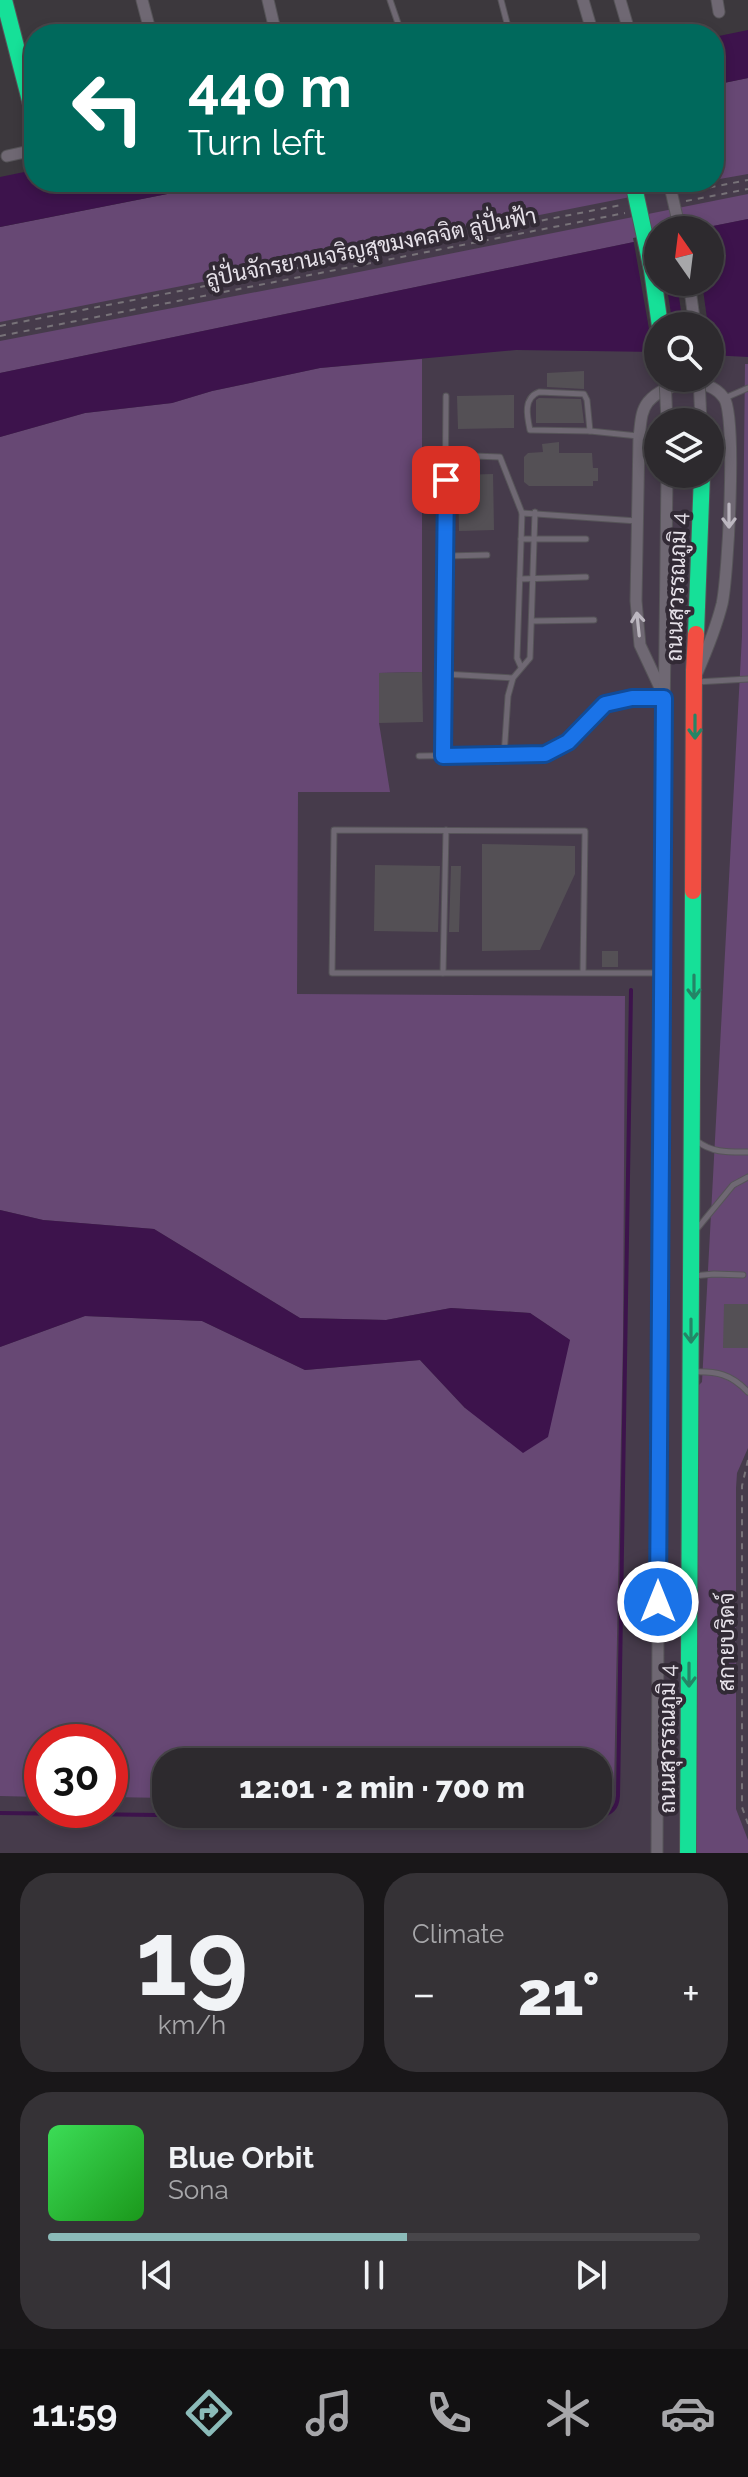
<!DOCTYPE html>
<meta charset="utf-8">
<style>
:root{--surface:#2d2a2e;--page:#353236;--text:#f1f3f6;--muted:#a7a7aa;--line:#48464a;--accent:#8bbbb9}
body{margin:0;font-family:Raleway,Sarabun,sans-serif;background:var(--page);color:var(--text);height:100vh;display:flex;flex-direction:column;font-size:30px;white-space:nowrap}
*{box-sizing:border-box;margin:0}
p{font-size:26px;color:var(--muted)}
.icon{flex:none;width:44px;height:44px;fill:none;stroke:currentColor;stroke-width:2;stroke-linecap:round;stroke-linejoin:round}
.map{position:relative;height:1853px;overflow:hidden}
.drawer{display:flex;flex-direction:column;gap:20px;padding:20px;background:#191719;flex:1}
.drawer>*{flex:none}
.guide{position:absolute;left:24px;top:24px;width:700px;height:168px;border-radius:32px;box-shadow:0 4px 12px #0003,0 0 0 2px var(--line);background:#00695c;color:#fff;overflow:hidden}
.needle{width:52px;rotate:346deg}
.buttons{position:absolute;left:644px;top:216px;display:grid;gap:16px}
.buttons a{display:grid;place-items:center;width:80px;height:80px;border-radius:50%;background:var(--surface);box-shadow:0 4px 12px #0003,0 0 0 2px var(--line);font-size:40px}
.speed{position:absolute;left:24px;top:1724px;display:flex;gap:16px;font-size:40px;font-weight:700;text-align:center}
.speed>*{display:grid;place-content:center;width:104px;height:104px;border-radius:50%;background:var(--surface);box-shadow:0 4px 12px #0003,0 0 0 2px var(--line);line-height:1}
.speed .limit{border:12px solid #d22;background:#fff;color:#111}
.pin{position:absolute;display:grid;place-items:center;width:68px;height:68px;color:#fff;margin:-34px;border-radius:16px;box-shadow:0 4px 12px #0006}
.me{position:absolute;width:88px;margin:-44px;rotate:0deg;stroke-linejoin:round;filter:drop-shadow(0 0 6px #0008)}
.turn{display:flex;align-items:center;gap:28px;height:168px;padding:0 32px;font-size:36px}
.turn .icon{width:104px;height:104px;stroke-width:2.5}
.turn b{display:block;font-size:56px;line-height:68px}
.big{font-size:60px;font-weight:800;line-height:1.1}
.drawer .widget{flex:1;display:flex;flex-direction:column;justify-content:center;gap:12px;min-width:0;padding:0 28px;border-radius:32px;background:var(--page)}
.drawer .dial{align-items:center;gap:0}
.dial b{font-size:104px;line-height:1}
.song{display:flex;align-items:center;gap:24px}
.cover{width:96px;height:96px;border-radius:12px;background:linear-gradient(135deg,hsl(130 70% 55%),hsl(120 70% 35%))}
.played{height:8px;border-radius:4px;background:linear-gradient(90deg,var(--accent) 55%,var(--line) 55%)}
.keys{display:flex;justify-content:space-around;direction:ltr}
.heat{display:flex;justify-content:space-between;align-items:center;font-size:44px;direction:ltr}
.drawer .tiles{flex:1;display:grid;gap:20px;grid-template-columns:1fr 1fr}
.widget:last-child{grid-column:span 2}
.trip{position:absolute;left:152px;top:1748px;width:460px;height:80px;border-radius:32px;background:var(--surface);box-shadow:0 4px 12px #0003,0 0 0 2px var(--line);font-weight:800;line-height:80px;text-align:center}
.dock{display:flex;height:128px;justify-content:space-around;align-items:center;background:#121112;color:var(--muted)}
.dock .icon{width:56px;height:56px}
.dock .current{color:var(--accent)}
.dock b{font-size:36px;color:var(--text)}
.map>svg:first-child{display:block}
</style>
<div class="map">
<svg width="748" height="1853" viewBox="0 0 748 1853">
<rect width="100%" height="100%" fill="#3c383d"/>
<!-- built -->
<path fill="#463b4b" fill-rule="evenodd" d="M 748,115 L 748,1853 L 0,1853 L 0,266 L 417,182 L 714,182 L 714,122 ZM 658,230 L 710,230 L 710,282 L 658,282 ZM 658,326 L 710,326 L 710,378 L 658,378 ZM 658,422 L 710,422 L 710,474 L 658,474 ZM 42,1742 L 110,1742 L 110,1810 L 42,1810 ZM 166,1762 L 598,1762 L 598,1814 L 166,1814 Z"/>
<!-- green -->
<g fill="#674874">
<path d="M 748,78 L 748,174 L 714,180 L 714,85 Z"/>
<path d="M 228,182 L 706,182 L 0,322 L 0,227 Z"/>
<path d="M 748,194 L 748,219 L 693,230 L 658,230 L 658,237 L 0,373 L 0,341 L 314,281 Z"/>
<path d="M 422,359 L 422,672 L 379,673 L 379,723 L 390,792 L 298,792 L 297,994 L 625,996 L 623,1337 L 614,1788 L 610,1795 L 598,1800 L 598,1762 L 166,1762 L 166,1798 L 110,1797 L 110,1742 L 42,1742 L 42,1797 L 0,1796 L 0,1347 L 85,1316 L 202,1321 L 305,1370 L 420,1360 L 465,1408 L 570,1340 L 530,1313 L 451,1308 L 386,1320 L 300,1318 L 154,1229 L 43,1220 L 0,1210 L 0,437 L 85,413 L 172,403 L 212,391 L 320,368 Z"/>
<path d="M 745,364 L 748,364 L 748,1448 L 737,1473 L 736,1488 L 736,1809 L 748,1840 L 748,1853 L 695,1853 L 694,1390 L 702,1382 L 742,636 Z"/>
</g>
<!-- water -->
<g fill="#3d134c">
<path d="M 748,30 L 748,78 L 714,85 L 714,37 Z"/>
<path d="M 34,170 L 34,182 L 228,182 L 0,227 L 0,177 Z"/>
<path d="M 748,219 L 748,357 L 710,355 L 710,326 L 658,326 L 658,352 L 516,350 L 320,368 L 212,391 L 172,403 L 85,413 L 0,437 L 0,373 L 658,237 L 658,282 L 710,282 L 710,230 L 693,230 Z"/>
<path d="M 0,1210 L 43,1220 L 154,1229 L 300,1318 L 386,1320 L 451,1308 L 530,1313 L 570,1340 L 548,1437 L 523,1453 L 465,1408 L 420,1360 L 305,1370 L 202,1321 L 85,1316 L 0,1347 Z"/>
</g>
<!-- pier -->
<g fill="#3c383d">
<path d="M 657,233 L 658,282 L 666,282 L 673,326 L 658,326 L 658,356 L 651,356 L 649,329 L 633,238 Z"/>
<path d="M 677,282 L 702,282 L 708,326 L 683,326 Z"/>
</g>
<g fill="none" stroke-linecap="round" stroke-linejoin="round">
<!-- stream -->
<path stroke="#3d134c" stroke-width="4" d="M 0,1813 L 305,1817 L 600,1816 C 612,1813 617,1808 618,1796 L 631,990"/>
</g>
<!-- building -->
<g fill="#545055">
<path d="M 584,371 L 584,389 L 547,387 L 547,373 Z"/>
<path d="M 514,395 L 514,428 L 458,429 L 457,396 Z"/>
<path d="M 539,398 L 581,399 L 584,423 L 536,423 L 536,400 Z"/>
<path d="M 559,442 L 559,453 L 592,453 L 593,468 L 598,468 L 598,481 L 593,481 L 593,486 L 529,486 L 524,482 L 524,457 L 528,453 L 543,452 L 542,444 Z"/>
<path d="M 493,474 L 494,530 L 459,531 L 458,475 Z"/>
<path d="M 422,672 L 423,722 L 379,723 L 379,673 Z"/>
<path d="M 482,844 L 575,846 L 575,874 L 540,950 L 482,951 Z"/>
<path d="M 375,865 L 440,866 L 438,932 L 374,931 Z"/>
<path d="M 451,866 L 461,866 L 459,932 L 449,932 Z"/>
<rect x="602" y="951" width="16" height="16"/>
<path d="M 724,1304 L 748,1304 L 748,1348 L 723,1348 Z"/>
</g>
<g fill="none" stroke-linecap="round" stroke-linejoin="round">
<defs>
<g id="lane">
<path d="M 390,0 L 401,32"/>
<path d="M 501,0 L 507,23"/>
<path d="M 539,392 L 584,394 L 587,400 L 590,431 L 530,430 C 527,416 523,398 539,392 Z"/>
<path d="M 725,398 L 748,388"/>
<path d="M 590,431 L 638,436"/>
<path d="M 447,455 L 500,457 L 522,513"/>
<path d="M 521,539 L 586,539"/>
<path d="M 446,556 L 487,555"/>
<path d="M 520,579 L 586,577"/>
<path d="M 532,621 L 594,620"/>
<path d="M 521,667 L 517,658 L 522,513 L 637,521"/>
<path d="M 444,674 L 513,678"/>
<path d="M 696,682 L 748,679"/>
<path d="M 419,756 L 545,754 L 568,742 L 605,704 L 632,698 L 664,698"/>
<path d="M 443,756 L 446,396"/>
<path d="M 504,756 L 508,696 L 513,678 L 530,658 L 535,512"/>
<path d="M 443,973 L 446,830"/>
<path d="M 583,973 L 585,831 L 334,830 L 332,973 L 661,973"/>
<path d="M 697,1141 C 712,1153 729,1152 748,1152"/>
<path d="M 696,1230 L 733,1185 L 748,1177"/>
<path d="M 693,1276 L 714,1274 L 743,1275"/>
<path d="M 692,1372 C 717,1371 731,1374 748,1392"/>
</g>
<g id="street">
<path d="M 142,0 L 151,34"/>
<path d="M 268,0 L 276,34"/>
<path d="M 583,0 L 593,34"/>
<path d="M 620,0 L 630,34"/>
<path d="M 717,0 L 719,12"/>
<path d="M 7,156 L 34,150"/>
<path d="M 689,282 L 695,326"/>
<path d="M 662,692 L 640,645 L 636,601 L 639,437 C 641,425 640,412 648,402 C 665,382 707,374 724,398 C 737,416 728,577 722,604 C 716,628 707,650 697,673"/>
<path d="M 657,1853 L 661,973 L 667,474"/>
</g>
<g id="fast">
<path d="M 4,0 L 34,116"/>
<path d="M 696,634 L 702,474"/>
<path d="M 688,1853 L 693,891"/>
</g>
<path id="jam" d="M 693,891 L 694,670 L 696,634"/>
</defs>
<!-- lane casing -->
<use href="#lane" stroke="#565458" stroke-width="7"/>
<!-- street casing -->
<use href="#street" stroke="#565458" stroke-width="13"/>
<!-- fast casing -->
<use href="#fast" stroke="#565458" stroke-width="18"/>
<!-- jam casing -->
<use href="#jam" stroke="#565458" stroke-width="18"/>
<!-- path -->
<g stroke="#777278" stroke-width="2" stroke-dasharray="6 6" stroke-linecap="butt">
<path d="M 686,192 L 748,180"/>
<path d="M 686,201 L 748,189"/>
<path d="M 0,326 L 621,205"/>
<path d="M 0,336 L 625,213"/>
<path d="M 748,1460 L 742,1486 L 742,1807 L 748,1824"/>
</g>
<!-- lane -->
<use href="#lane" stroke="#6f6873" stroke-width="5"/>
<!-- street -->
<use href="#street" stroke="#6f6873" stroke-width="11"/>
<!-- fast -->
<use href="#fast" stroke="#16e098" stroke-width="16"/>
<!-- jam -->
<use href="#jam" stroke="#f24e42" stroke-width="16"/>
<defs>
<g id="street-bridge">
<path d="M 669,182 L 680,230"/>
<path d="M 665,378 L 667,422"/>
<path d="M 699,378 L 701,422"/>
</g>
<path id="fast-bridge" d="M 633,182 L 652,270 L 660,326"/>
</defs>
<!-- street-bridge casing -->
<use href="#street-bridge" stroke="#565458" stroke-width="13" stroke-linecap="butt"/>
<!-- fast-bridge casing -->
<use href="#fast-bridge" stroke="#565458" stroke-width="18" stroke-linecap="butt"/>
<!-- street-bridge -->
<use href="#street-bridge" stroke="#6f6873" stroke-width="11"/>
<!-- fast-bridge -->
<use href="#fast-bridge" stroke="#16e098" stroke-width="16"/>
</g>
<!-- one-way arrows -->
<defs><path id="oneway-shaft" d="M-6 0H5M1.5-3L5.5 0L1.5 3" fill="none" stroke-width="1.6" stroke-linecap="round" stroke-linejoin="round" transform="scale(2)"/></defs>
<g stroke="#bcb7c0">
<use href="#oneway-shaft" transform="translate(729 516) rotate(90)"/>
<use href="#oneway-shaft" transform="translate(638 624) rotate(-96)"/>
</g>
<g stroke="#248566">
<use href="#oneway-shaft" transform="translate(695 727) rotate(90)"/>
<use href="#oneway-shaft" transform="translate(694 987) rotate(90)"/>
<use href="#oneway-shaft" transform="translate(691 1331) rotate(90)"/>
<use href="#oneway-shaft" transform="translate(689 1675) rotate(90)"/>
</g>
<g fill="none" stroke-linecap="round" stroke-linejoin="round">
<defs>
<path id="route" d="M 446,480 L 443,756 L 545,754 L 568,742 L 605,704 L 632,698 L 664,698 L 658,1602"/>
</defs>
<!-- route casing -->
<use href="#route" stroke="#114b97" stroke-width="20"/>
<!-- route -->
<use href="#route" stroke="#1a73e8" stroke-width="14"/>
</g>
<g text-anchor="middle" stroke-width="8" stroke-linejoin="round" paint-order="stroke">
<!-- street labels -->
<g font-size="22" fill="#e6e1e9" stroke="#322a35">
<text transform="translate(371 247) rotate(-11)" y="8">ลู่ปั่นจักรยานเจริญสุขมงคลจิต ลู่ปั่นฟ้า</text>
<text transform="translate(676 587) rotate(-88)" y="8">ถนนสุวรรณภูมิ 4</text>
<text transform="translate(726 1642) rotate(-90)" y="8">สกายบริดจ์</text>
<text transform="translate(667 1739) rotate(-90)" y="8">ถนนสุวรรณภูมิ 4</text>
</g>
</g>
</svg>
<div class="buttons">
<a><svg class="needle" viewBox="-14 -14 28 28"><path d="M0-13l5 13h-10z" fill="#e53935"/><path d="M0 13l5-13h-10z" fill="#a7a7aa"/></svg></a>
<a><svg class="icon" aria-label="search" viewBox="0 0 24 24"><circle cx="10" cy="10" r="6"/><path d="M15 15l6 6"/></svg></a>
<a><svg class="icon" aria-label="layers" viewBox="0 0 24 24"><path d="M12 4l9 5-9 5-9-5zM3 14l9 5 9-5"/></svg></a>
</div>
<div class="speed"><div class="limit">30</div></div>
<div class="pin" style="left:446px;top:480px;background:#d93025"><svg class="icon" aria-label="arrive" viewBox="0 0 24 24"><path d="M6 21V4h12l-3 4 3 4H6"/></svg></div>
<svg class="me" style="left:658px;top:1602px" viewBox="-20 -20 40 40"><circle r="17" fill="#1a73e8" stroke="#fff" stroke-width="3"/><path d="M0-11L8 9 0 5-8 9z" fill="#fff"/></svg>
<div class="trip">12:01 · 2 min · 700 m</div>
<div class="guide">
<div class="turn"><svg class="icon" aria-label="left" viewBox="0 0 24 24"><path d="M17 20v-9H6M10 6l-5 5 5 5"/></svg><div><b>440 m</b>Turn left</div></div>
</div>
</div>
<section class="drawer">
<div class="tiles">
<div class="widget dial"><b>19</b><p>km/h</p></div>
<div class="widget"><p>Climate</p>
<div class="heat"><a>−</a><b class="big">21°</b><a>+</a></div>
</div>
<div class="widget">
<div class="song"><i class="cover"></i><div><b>Blue Orbit</b><p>Sona</p></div></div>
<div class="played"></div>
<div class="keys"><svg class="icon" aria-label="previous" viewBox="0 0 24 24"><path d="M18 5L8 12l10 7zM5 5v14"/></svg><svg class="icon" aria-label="pause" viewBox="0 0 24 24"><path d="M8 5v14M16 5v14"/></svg><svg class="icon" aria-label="next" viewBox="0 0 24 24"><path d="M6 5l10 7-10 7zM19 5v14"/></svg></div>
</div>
</div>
</section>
<nav class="dock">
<b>11:59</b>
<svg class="icon current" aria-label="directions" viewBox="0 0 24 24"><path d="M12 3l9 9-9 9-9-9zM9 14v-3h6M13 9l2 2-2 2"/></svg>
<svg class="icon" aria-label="music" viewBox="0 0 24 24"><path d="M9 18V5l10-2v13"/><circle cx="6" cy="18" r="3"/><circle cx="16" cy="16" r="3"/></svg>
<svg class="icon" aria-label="phone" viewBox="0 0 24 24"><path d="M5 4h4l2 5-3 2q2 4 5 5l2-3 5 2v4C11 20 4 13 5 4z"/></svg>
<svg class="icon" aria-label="climate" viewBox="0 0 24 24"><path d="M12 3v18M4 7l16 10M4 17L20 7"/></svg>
<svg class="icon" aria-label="car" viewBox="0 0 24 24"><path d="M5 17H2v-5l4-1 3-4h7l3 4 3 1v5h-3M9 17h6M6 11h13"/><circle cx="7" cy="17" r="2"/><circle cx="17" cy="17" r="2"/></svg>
</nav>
